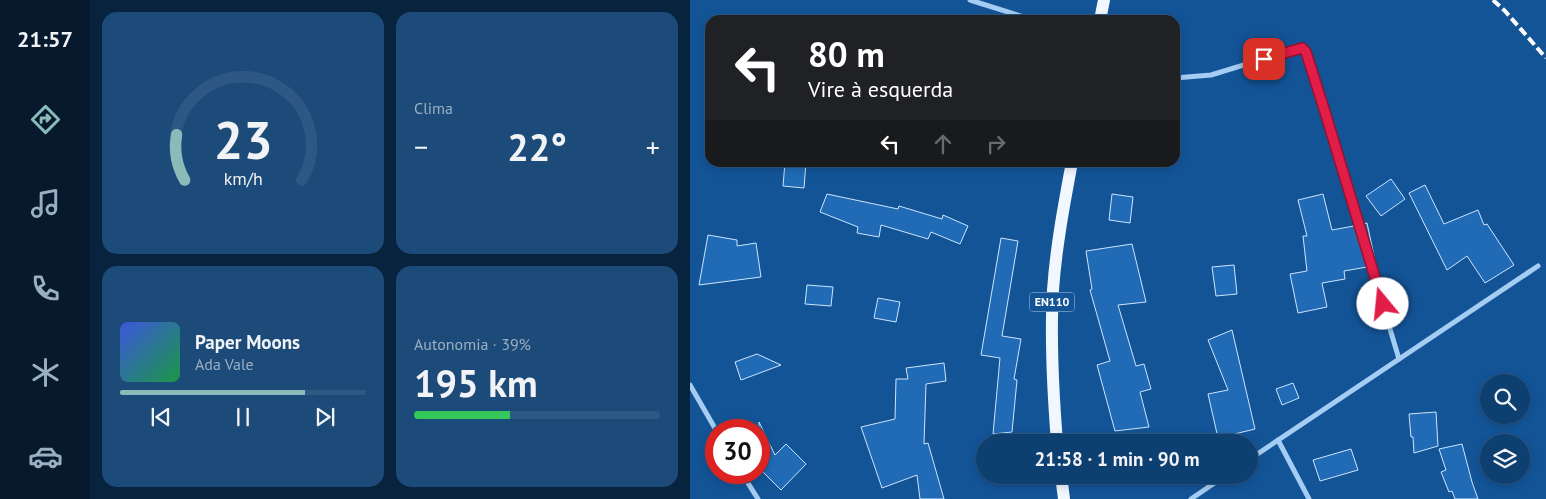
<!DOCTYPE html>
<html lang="pt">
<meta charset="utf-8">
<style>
:root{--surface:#0e3f71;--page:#1c4a79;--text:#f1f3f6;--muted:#9bafc3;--line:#2e5884;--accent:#8bbbb9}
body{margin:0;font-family:"PT Sans",sans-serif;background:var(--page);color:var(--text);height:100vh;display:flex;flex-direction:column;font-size:19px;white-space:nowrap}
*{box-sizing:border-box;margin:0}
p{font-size:16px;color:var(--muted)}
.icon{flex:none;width:28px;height:28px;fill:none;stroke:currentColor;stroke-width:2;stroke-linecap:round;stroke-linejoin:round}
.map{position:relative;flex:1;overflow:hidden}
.drawer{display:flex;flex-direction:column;gap:12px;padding:12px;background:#08233e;width:600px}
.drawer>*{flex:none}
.banner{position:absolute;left:15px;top:15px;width:475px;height:152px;border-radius:15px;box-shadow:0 2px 8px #0003,0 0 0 1px var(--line);background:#202124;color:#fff;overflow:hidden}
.buttons{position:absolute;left:790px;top:374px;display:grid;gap:10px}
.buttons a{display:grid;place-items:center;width:50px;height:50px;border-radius:50%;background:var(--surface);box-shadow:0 2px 8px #0003,0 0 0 1px var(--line);font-size:25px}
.speed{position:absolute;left:15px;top:419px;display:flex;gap:10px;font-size:25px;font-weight:700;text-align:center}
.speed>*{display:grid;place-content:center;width:65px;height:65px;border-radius:50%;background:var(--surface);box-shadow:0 2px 8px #0003,0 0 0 1px var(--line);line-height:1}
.speed .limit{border:8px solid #d22;background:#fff;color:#111}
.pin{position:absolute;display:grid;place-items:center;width:42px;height:42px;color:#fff;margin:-21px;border-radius:10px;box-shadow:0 2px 8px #0006}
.me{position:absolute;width:55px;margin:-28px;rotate:343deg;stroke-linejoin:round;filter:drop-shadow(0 0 4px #0008)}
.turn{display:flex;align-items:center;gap:18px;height:105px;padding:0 20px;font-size:22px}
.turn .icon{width:65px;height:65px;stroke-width:2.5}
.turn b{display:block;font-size:35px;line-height:42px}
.lanes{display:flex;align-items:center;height:48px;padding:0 20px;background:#0003;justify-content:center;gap:25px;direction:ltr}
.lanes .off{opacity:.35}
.big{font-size:38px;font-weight:700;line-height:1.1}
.drawer .card{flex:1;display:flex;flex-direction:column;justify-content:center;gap:8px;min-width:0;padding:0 18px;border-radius:15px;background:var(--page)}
.drawer .dial{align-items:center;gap:0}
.dial svg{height:130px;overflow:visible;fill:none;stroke:var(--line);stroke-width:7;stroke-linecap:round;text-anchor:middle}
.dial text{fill:var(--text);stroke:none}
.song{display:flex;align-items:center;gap:15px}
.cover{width:60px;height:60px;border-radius:8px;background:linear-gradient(135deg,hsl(230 70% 55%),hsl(140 70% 35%))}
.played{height:5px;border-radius:2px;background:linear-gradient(90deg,var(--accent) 75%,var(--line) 75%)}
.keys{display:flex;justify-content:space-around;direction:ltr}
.heat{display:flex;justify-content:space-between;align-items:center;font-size:28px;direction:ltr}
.charge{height:8px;border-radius:4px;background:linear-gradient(90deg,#34c759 39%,var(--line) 0)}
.drawer .tiles{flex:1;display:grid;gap:12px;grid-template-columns:repeat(2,1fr)}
.trip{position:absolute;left:286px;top:434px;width:282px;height:50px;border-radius:25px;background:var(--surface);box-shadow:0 2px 8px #0003,0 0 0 1px var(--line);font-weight:700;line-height:50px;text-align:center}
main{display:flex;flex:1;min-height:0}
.menu{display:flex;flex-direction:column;width:90px;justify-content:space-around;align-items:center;background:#06192d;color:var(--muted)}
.menu .icon{width:35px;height:35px}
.menu .on{color:var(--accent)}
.menu b{font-size:22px;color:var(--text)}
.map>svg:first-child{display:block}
</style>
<main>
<nav class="menu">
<b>21:57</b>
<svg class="icon on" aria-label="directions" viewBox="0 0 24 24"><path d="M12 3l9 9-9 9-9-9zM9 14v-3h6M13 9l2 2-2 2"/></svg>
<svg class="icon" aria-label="music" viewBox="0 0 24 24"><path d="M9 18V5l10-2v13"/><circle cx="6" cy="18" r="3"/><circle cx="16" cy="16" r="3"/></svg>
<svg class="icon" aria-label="phone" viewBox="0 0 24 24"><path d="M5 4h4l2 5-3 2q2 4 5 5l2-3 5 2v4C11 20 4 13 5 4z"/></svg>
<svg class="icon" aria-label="climate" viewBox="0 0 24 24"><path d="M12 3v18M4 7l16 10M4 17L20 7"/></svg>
<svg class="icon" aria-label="car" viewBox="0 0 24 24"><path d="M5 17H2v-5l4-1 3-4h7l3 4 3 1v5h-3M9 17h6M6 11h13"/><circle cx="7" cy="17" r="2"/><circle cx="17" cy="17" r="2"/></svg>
</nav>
<section class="drawer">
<div class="tiles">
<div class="card dial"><svg viewBox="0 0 100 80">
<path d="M14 69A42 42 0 1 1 86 69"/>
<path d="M14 69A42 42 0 0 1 9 41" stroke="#8bbbb9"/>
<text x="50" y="56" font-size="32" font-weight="700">23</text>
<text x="50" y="72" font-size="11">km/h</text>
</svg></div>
<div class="card"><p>Clima</p>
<div class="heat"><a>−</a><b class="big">22°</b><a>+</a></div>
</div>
<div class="card">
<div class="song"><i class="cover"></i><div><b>Paper Moons</b><p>Ada Vale</p></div></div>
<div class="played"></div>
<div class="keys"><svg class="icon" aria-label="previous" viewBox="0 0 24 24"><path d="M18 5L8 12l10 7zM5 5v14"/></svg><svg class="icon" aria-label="pause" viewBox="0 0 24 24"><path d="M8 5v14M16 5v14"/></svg><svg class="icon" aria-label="next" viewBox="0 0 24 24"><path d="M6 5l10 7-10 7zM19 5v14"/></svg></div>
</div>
<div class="card"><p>Autonomia · 39%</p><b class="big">195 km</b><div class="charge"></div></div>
</div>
</section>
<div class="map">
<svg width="856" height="499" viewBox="0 0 856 499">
<rect width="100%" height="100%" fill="#135497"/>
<!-- building -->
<g fill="#216bb6" stroke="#cce5fd">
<path d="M 95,162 L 116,162 L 114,188 L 93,186 Z"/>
<path d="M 701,179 L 715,199 L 691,216 L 676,196 Z"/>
<path d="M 735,185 L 754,224 L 788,210 L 794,225 L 797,224 L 824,265 L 795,283 L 777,256 L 757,270 L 719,193 Z"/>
<path d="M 137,194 L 208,209 L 209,206 L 252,219 L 253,215 L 278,226 L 270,244 L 241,232 L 238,239 L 191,225 L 189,237 L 167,233 L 168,227 L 130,212 Z"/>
<path d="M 422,194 L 443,197 L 440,223 L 419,220 Z"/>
<path d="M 633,194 L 642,230 L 664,226 L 677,267 L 654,271 L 655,279 L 632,283 L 637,307 L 608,313 L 600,274 L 617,271 L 613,236 L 617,236 L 608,200 Z"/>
<path d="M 677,223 L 686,265 L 685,265 L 673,224 Z"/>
<path d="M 18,235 L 47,240 L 47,246 L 66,243 L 71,277 L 9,285 Z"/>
<path d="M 311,238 L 328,241 L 312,336 L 331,339 L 324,379 L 327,380 L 322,432 L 303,434 L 310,358 L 291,355 Z"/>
<path d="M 442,244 L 456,302 L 428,305 L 446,366 L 454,364 L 461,389 L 450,392 L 459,427 L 425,431 L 407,365 L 420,361 L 400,290 L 402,289 L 396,251 Z"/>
<path d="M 544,265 L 547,294 L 526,296 L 522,267 Z"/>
<path d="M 117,285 L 143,287 L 141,306 L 115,304 Z"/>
<path d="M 188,298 L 210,302 L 206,322 L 184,318 Z"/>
<path d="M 542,330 L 565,429 L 528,438 L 518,394 L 538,390 L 518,340 Z"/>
<path d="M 67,354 L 91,365 L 51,380 L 45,362 Z"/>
<path d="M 254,363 L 256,381 L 236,384 L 234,444 L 238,443 L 254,499 L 230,499 L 227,475 L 192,488 L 171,427 L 205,419 L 206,379 L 218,379 L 216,368 Z"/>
<path d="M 603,383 L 609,398 L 592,405 L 586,389 Z"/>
<path d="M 746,412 L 748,446 L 724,453 L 723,437 L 721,437 L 719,414 Z"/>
<path d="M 69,422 L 85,455 L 96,444 L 116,464 L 91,490 L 69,468 Z"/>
<path d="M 772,444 L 782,482 L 788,499 L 765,499 L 762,491 L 759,492 L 751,472 L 756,470 L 749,449 Z"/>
<path d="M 661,449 L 668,470 L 630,481 L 623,460 Z"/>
</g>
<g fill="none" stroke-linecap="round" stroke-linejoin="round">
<!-- street -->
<g stroke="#a5ccf3" stroke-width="5">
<path d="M 280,0 L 343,20"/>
<path d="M 485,78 L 521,75 L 606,49 L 612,48 L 616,52 L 635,112 L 709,359"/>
<path d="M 0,385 L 26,430"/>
<path d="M 588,440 L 619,499"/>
<path d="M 560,459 L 848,266"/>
<path d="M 51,472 L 68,499"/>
<path d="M 501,499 L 536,475"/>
</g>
<!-- primary -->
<g stroke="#f0f7ff" stroke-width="12">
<path d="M 410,20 L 414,0"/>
<path d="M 367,442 C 363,392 360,341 363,290 C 366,247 374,205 382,162"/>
<path d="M 371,475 L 374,499"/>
</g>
<!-- rail -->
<path stroke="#fff" stroke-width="4" stroke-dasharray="9 4" stroke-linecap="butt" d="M 803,0 L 815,11 L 856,58"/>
</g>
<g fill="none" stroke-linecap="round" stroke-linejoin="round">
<defs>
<path id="route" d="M 574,59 L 612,48 L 616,52 L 635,112 L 693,304"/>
</defs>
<!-- route casing -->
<use href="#route" stroke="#92132f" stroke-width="12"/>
<!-- route -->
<use href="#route" stroke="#e11d48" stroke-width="9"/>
</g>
<g text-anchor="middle" stroke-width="5" stroke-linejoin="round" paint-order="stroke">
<!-- shield labels -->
<rect fill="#135497" stroke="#b8cce0" stroke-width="1" x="339.5" y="292.5" width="45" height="19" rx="4"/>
<g font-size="12" font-weight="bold" fill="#fff">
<text x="362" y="306">EN110</text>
</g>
</g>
</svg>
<div class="buttons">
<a><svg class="icon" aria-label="search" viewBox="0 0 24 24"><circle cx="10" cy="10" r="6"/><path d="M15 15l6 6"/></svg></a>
<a><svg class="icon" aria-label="layers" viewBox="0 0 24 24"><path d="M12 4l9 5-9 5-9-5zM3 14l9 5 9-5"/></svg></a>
</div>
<div class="speed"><div class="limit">30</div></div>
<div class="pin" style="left:574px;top:59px;background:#d93025"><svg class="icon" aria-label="arrive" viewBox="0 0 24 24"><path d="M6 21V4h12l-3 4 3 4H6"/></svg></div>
<svg class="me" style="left:693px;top:304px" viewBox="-20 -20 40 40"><circle r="19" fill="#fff"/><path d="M0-13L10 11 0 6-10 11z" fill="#e11d48"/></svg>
<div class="trip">21:58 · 1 min · 90 m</div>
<div class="banner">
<div class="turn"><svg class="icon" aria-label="left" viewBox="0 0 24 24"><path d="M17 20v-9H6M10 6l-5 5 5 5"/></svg><div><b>80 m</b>Vire à esquerda</div></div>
<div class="lanes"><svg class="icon" aria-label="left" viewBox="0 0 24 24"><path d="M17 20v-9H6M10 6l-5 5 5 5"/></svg><svg class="icon off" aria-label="ahead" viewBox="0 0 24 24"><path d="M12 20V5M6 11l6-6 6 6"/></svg><svg class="icon off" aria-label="right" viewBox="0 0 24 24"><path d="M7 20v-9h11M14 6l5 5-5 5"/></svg></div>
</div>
</div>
</main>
